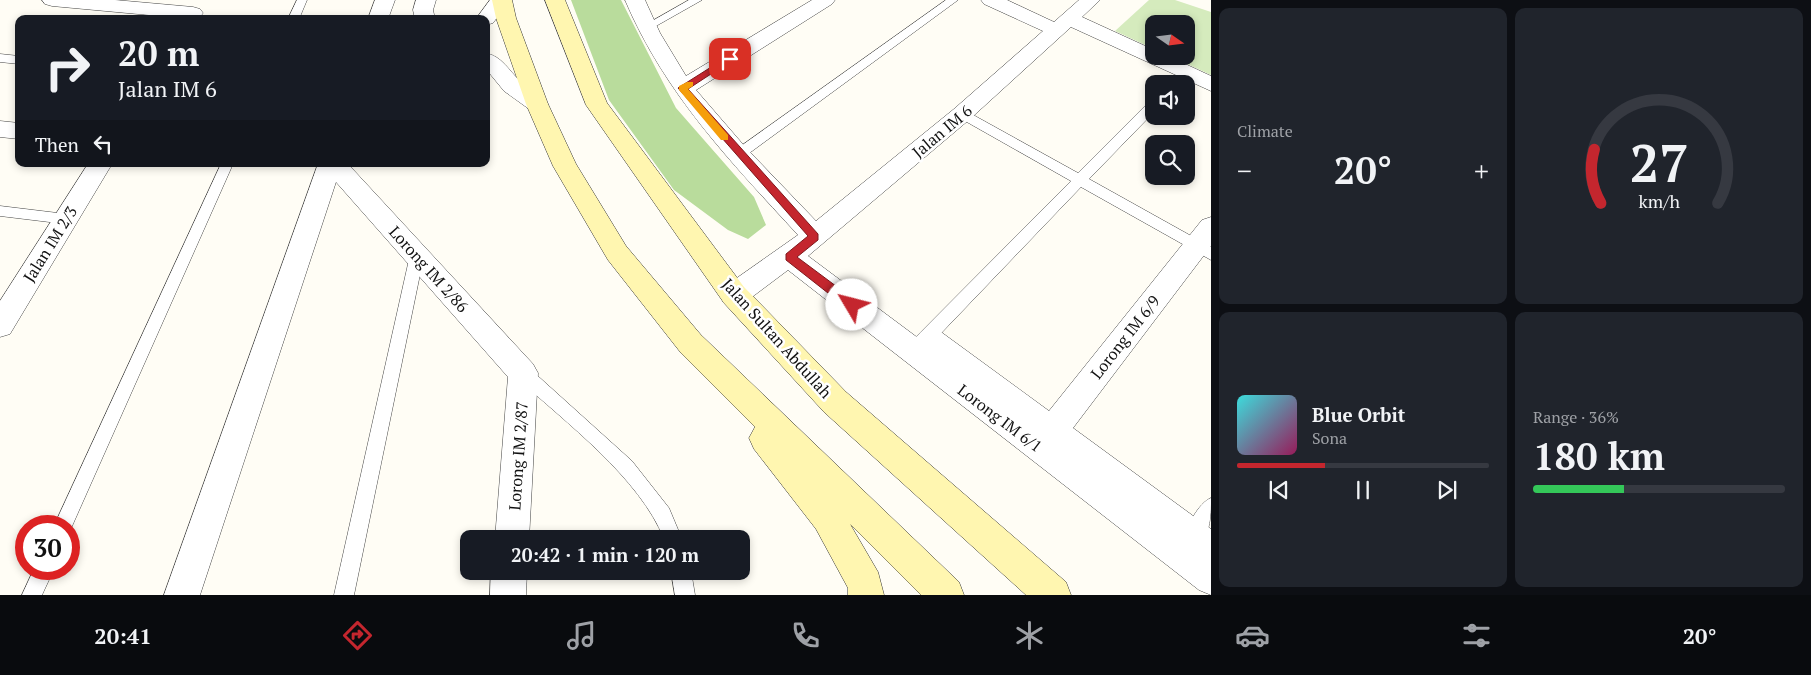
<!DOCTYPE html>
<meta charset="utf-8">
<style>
:root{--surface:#171b24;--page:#20242c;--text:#f1f3f6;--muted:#9ea1a6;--line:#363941;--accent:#c4262e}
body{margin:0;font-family:"PT Serif",serif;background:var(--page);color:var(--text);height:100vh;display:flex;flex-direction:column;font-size:19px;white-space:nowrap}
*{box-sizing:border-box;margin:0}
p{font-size:16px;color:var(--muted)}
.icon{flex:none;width:28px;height:28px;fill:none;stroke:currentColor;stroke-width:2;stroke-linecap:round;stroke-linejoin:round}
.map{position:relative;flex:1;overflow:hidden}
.side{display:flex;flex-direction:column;gap:8px;padding:8px;background:#0d0f14;width:600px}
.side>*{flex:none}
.banner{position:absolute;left:15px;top:15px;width:475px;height:152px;border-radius:10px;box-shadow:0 2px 8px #0003;background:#171b24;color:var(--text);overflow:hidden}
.needle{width:32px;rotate:104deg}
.tools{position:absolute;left:1145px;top:15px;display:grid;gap:10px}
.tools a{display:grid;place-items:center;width:50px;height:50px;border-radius:10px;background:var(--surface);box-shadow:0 2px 8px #0003;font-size:25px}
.speed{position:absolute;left:15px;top:515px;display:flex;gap:10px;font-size:25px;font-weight:700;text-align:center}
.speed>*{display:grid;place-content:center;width:65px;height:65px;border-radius:50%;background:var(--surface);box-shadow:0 2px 8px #0003;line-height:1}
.speed .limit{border:8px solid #d22;background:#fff;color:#111}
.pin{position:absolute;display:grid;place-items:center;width:42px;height:42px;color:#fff;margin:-21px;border-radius:10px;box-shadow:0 2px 8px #0006}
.me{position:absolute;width:55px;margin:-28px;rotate:307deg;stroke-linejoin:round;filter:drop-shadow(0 0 4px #0008)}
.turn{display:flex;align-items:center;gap:18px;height:105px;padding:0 20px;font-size:22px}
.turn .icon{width:65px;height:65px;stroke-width:2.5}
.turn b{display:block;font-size:35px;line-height:42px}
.then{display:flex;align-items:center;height:48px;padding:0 20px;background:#0003;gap:10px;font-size:19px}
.big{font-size:38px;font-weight:700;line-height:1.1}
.side .card{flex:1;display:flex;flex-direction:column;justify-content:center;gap:8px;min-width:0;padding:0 18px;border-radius:10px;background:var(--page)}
.side .dial{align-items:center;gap:0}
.dial svg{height:130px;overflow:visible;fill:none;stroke:var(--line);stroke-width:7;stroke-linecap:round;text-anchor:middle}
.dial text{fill:var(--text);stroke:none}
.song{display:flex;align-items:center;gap:15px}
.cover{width:60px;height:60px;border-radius:8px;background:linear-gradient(135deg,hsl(180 70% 55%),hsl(330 70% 35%))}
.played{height:5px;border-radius:2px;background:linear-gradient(90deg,var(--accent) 35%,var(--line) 35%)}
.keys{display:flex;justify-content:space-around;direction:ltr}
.heat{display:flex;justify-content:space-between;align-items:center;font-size:28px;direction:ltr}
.charge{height:8px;border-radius:4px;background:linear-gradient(90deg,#34c759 36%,var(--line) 0)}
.side .tiles{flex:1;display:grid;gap:8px;grid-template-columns:repeat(2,1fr)}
.trip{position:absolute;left:460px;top:530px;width:290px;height:50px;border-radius:10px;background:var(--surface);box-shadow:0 2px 8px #0003;font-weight:700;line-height:50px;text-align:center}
.tabs{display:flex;height:80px;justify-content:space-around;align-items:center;background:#090b0e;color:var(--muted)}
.tabs .icon{width:35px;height:35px}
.tabs .active{color:var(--accent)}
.tabs b{font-size:22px;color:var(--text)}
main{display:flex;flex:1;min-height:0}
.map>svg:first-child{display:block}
</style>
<main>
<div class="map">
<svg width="1211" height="595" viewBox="0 0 1211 595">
<rect width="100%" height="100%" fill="#fffdf5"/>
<!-- green -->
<path fill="#d5ebbd" d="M 1149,0 L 1175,0 L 1211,12 L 1211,75 L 1170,56 L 1186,56 L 1186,24 L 1154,24 L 1154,49 L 1115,31 Z"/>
<!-- forest -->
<path fill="#b9dc9c" d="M 571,0 L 621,0 L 676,108 L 754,197 L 766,225 L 748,239 L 728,230 L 674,190 L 609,100 Z"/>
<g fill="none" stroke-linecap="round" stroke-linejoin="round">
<defs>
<g id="lane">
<path d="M 297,0 L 307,0 L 299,19 L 288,19 Z"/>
<path d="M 689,0 L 702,0 L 649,30 L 645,31 L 640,28 Z"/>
<path d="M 946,0 L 958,0 L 744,157 L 734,157 L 733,154 L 734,151 Z"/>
<path d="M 0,54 L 19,56 L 19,64 L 0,62 Z"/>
<path d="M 1185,68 L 1191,72 L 1181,84 L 1168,84 L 1181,69 Z"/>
<path d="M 1154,100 L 1154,112 L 1089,179 L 1211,247 L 1211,260 L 1081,187 L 927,348 L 921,350 L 915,348 L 913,343 L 915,338 L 1071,181 L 958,117 L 956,114 L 958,111 L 966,111 L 1078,173 L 1150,101 Z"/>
<path d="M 221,164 L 233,164 L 69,533 L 69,526 L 54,526 Z"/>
<path d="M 0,206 L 66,214 L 73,219 L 66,224 L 0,216 Z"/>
<path d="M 417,249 L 422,251 L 424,255 L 354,595 L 334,595 L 410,255 L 412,251 Z"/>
<path d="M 523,366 L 529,368 L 632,461 L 669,508 L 682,539 L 664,539 C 640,478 565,422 517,378 L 515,373 L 517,368 Z"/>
<path d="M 1211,498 C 1211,516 1211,541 1191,549 L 1184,547 L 1182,540 C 1187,527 1198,503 1211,498 Z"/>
<path d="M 34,569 L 54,569 L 42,595 L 22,595 Z"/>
<path d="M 671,571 L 691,571 L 695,595 L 675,595 Z"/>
</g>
<g id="street">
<path d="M 42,0 L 115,0 L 193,7 L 200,9 L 203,13 L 200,17 L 192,19 L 52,6 L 45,4 Z"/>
<path d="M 375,0 L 395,0 L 388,19 L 368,19 Z"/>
<path d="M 416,0 L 436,0 L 433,10 L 435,19 L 415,19 L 413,10 Z"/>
<path d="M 490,0 L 510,0 L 493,23 L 486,25 L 486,19 L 476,19 Z"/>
<path d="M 625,0 L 645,0 L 660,33 L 686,76 L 812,0 L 835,0 L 832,4 L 696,90 L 747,149 L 816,221 L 954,109 L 1043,31 L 984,4 L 981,0 L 1007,0 L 1054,22 L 1079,0 L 1100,0 L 1082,17 L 1154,50 L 1154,56 L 1168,56 L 1211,76 L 1211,91 L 1071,27 L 970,119 L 808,256 L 918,338 L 921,332 L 931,329 L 941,332 L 1049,411 L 1202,220 L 1211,217 L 1211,246 L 1073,428 L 1211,529 L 1211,595 L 1199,590 L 788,270 L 744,303 L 734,306 L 724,303 L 720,295 L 724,287 L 798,235 C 730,161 665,94 625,0 Z"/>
<path d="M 486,53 C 503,57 508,70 520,81 C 529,89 541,93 548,104 L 545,109 L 537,111 L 529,109 L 504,91 L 486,69 Z"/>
<path d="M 0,121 L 19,123 L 19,139 L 0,137 Z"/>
<path d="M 88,164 L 112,164 L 10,334 L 0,337 L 0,301 Z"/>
<path d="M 318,164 L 348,164 L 533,364 L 538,373 L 529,539 L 495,539 L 508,377 L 336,182 L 200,595 L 164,595 Z"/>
<path d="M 491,571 L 527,571 L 526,595 L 490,595 Z"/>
</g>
<g id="secondary">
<path d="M 492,0 L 512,0 L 516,18 L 548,104 L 576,164 L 626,246 L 701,335 L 959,582 L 964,595 L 921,595 L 850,524 L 878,572 L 884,595 L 848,595 L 848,588 L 816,529 L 754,449 L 749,438 L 755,427 L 681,353 L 608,260 L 553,166 L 526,104 L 496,18 Z"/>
<path d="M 545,0 L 565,0 L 607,103 L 744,287 L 846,392 L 1066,582 L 1071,595 L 1026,595 L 824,412 L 724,303 L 586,105 Z"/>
</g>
</defs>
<!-- lane casing -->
<use href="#lane" stroke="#444" stroke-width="1"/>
<!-- street casing -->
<use href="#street" stroke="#444" stroke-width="1"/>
<!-- secondary casing -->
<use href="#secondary" stroke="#333" stroke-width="1"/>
<!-- lane -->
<use href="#lane" fill="#fff" fill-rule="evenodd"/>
<!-- street -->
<use href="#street" fill="#fff" fill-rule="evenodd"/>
<!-- secondary -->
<use href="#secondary" fill="#fff6b0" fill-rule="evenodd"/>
</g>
<!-- route -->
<path fill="#c4262e" stroke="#7f191e" d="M 727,57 L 734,59 L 688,89 L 818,234 L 818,240 L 797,257 L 856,301 L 856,308 L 847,308 L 786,260 L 786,254 L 808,236 L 678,88 Z"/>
<!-- slow -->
<path fill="#f59e0b" d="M 687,82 L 693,82 L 693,86 L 688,89 L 728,135 L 728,140 L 721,140 L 679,90 L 679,86 Z"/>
<g text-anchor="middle" stroke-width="5" stroke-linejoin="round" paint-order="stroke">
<!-- street labels -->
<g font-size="16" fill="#111" stroke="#fff">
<text transform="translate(942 131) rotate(-40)" y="6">Jalan IM 6</text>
<text transform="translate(50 244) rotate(-58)" y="6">Jalan IM 2/3</text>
<text transform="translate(429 269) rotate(48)" y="6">Lorong IM 2/86</text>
<text transform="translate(1125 337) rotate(-52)" y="6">Lorong IM 6/9</text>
<text transform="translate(777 338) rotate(48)" y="6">Jalan Sultan Abdullah</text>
<text transform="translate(1000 418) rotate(37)" y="6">Lorong IM 6/1</text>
<text transform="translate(518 456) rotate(-86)" y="6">Lorong IM 2/87</text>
</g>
</g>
</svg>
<div class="tools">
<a><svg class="needle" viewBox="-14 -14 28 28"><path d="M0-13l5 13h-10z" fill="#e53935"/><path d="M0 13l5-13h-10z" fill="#9ea1a6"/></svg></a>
<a><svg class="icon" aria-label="sound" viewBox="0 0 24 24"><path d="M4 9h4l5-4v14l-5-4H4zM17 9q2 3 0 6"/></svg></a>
<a><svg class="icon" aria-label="search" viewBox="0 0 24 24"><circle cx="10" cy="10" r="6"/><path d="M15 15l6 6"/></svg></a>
</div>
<div class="speed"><div class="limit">30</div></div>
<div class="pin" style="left:730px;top:59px;background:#d93025"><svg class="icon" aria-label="arrive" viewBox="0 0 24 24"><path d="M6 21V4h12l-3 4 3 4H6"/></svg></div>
<svg class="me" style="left:852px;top:305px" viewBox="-20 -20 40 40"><circle r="19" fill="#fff"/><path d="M0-13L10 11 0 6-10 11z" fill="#c4262e"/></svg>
<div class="trip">20:42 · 1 min · 120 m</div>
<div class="banner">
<div class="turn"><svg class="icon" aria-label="right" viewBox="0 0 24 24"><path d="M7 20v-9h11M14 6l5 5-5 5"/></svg><div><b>20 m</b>Jalan IM 6</div></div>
<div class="then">Then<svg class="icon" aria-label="left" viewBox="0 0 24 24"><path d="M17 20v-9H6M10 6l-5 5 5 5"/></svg></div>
</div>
</div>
<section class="side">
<div class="tiles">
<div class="card"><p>Climate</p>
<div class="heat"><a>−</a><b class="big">20°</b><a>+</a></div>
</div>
<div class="card dial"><svg viewBox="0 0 100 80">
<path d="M14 69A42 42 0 1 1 86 69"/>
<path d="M14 69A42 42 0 0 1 10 36" stroke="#c4262e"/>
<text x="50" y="56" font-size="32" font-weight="700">27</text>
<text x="50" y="72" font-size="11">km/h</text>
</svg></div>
<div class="card">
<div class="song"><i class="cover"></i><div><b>Blue Orbit</b><p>Sona</p></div></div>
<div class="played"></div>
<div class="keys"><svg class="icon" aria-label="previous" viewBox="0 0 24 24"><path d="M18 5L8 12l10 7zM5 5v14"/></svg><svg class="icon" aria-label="pause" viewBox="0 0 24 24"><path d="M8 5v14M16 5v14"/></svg><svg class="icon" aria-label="next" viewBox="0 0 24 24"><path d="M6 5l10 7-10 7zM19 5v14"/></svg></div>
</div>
<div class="card"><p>Range · 36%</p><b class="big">180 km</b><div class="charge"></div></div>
</div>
</section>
</main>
<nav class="tabs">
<b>20:41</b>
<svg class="icon active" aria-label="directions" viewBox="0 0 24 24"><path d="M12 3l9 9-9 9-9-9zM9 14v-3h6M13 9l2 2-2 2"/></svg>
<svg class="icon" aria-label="music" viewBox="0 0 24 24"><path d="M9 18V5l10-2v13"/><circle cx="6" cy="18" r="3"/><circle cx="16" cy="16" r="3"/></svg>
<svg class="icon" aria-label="phone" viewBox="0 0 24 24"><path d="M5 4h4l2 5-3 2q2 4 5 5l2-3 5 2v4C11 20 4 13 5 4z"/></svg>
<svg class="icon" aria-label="climate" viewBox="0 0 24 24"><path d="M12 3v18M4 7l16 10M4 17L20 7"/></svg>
<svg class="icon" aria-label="car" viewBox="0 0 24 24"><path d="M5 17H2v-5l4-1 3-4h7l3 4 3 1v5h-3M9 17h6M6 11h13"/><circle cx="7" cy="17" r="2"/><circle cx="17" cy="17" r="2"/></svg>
<svg class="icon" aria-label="filters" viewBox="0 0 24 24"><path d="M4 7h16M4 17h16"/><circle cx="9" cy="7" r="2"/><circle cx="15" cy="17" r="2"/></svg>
<b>20°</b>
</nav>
